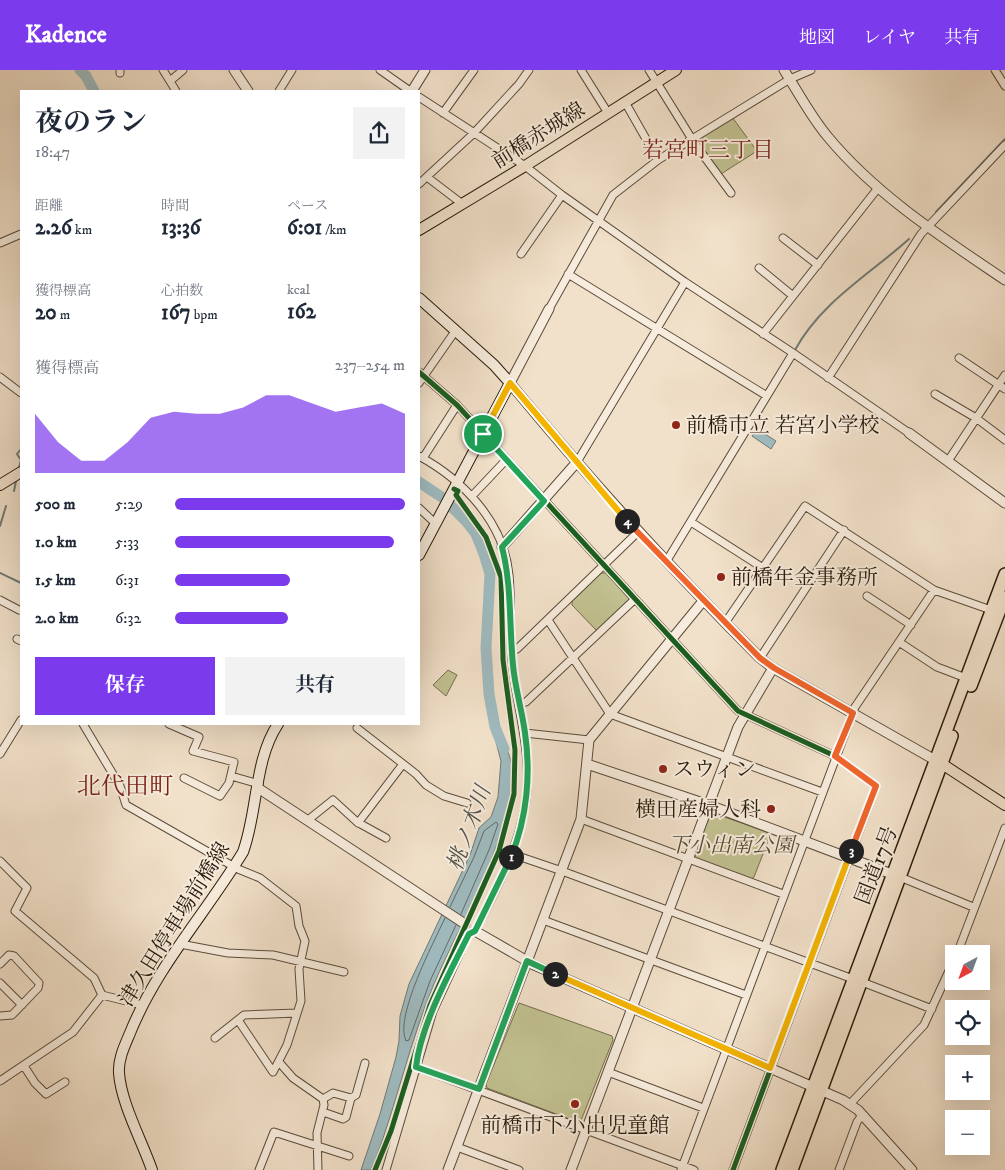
<!DOCTYPE html>
<html lang="ja">
<head>
<meta charset="utf-8">
<style>
	body { margin:0; font-family:"IM FELL DW Pica","Noto Serif JP",serif; background:#f2f2f3; color:#1f2937; height:100vh; display:flex; flex-direction:column; font-size:19px; white-space:nowrap }
	* { box-sizing:border-box; margin:0 }
	p { font-size:16px; color:#747a83 }
	.icon { flex:none; width:28px; height:28px; fill:none; stroke:currentColor; stroke-width:2; stroke-linecap:round; stroke-linejoin:round }
	.map { position:relative; flex:1; overflow:hidden }
	.details { position:absolute; left:20px; top:20px; width:400px; height:635px; display:flex; flex-direction:column; background:#fff; border-radius:0px; box-shadow:0 5px 20px #0002 }
	.details>* { flex:none }
	.needle { width:32px; rotate:221deg }
	.tools { position:absolute; left:945px; top:875px; display:grid; gap:10px }
	.tools a { display:grid; place-items:center; width:45px; height:45px; border-radius:0px; background:#fff; box-shadow:0 5px 20px #0002; font-size:25px }
	.pin { position:absolute; display:grid; place-items:center; width:42px; height:42px; color:#fff; margin:-21px; border:2px solid #fff; border-radius:50%; box-shadow:0 1px 5px #0007 }
	.km { position:absolute; width:25px; height:25px; margin:-12px; border-radius:50%; background:#222; color:#fff; font-size:14px; line-height:25px; text-align:center }
	.round { display:grid; place-items:center; flex:none; width:52px; height:52px; border-radius:0px; background:#f2f2f3 }
	.overview { display:flex; align-items:center; justify-content:space-between; height:85px; padding:0 15px }
	h1 { font-size:28px; font-weight:700; line-height:38px }
	.stats { display:grid; grid-template-columns:repeat(3,1fr); gap:8px; height:85px; padding:5px 15px }
	.stats div { display:grid; align-content:center }
	.stats b { font-size:21px; font-weight:700 }
	.stats small { font-size:14px; font-weight:400 }
	.stats p { font-size:14px }
	.chart { height:140px; padding:10px 15px }
	.chart p { display:flex; justify-content:space-between }
	.chart svg { width:100%; height:90px; margin-top:5px; fill:#7c3aed; opacity:.7 }
	.button { display:flex; gap:10px; margin-top:auto; padding:10px 15px }
	.button a { flex:1; height:58px; border-radius:0px; background:#7c3aed; color:#fff; font-size:20px; font-weight:700; line-height:58px; text-align:center }
	.button a+a { background:#f2f2f3; color:#1f2937 }
	ul { padding:0 15px; list-style:none; font-size:16px }
	li { display:grid; grid-template-columns:80px 60px 1fr; align-items:center; height:38px }
	li i { height:12px; border-radius:6px; background:#7c3aed }
	header { display:flex; align-items:center; gap:30px; box-sizing:border-box; height:70px; padding:0 25px; background:#7c3aed; color:#fff }
	header strong { font-size:24px }
	nav { display:flex; gap:28px; margin-inline-start:auto; font-size:18px }
	.map>svg:first-child { display:block }
</style>
</head>
<body>
<header>
<strong>Kadence</strong>
<nav><a>地図</a><a>レイヤ</a><a>共有</a></nav>
</header>
<div class="map">
<svg width="1005" height="1100" viewBox="0 0 1005 1100">
	<rect width="100%" height="100%" fill="#f2e1ca"/>
	<filter id="stains"><feTurbulence type="fractalNoise" baseFrequency=".004" numOctaves="4"/><feColorMatrix values="0 0 0 0 .2 0 0 0 0 .09 0 0 0 0 .02 0 0 0 .5 -.17"/></filter>
	<radialGradient id="worn" r=".72"><stop offset=".6" stop-color="#630" stop-opacity="0"/><stop offset="1" stop-color="#630" stop-opacity=".3"/></radialGradient>
	<path fill="#c2c191" stroke="#756e4e" d="M 732,47 L 757,81 L 721,104 L 696,68 Z
		M 601,503 L 606,503 L 629,529 L 629,533 L 600,560 L 596,560 L 572,535 L 572,531 Z
		M 448,600 L 457,605 L 446,626 L 433,615 Z
		M 713,743 L 768,762 L 770,766 L 754,807 L 751,809 L 696,788 L 694,785 L 710,745 Z
		M 519,933 L 612,966 L 613,970 L 580,1053 L 487,1018 L 486,1014 Z"/>
	<path fill="#9fbbc0" stroke="#6f7b77" d="M 757,359 L 776,371 L 771,379 L 752,366 Z
		M 492,657 C 509,679 515,691 511,719 C 501,788 461,851 434,914 C 410,971 397,1032 375,1091 L 371,1100 L 361,1100 L 380,1044 L 396,987 L 399,971 L 400,946 L 409,914 L 470,785 L 479,758 L 491,747 L 498,727 L 501,691 Z"/>
	<g fill="none" stroke-linecap="round" stroke-linejoin="round">
		<path stroke="#646a65" stroke-width="1" d="M 450,837 L 474,787 L 484,761 L 496,752 L 498,754 L 489,780 L 461,844
			M 445,848 C 434,872 394,947 406,971 L 409,970 L 430,911 L 456,855"/>
		<path stroke="#6f7b77" stroke-width="2" d="M 936,142 L 1005,69
			M 795,280 C 821,232 869,205 909,169
			M 19,398 L 21,390 L 17,384 L 21,379
			M 14,421 L 16,411
			M 0,456 L 6,436
			M 0,503 L 21,513"/>
		<path stroke="#9fbbc0" stroke-width="11" d="M 80,0 L 86,6 L 94,21
			M 419,412 L 443,428 L 466,451 L 476,464 L 484,484 L 490,504 L 486,578 L 489,624 L 495,657 L 504,679"/>
		<defs>
			<path id="minor" d="M 163,0 L 176,21
				M 380,0 L 410,21
				M 581,0 L 608,43
				M 649,0 L 695,74 L 731,123
				M 995,0 L 1005,16
				M 120,3 L 120,0
				M 170,11 L 183,0
				M 279,21 L 292,0
				M 419,27 L 525,96 L 562,125 L 685,212 L 793,283 L 909,363
				M 625,32 L 658,90
				M 443,43 L 474,0
				M 427,107 L 461,133
				M 419,114 L 473,64 L 519,14 L 529,0
				M 783,168 L 818,195
				M 0,173 L 21,164
				M 521,184 L 562,125
				M 759,198 L 793,226
				M 568,204 L 767,326
				M 549,239 L 613,125 L 658,90 L 790,9 L 811,0
				M 763,264 L 878,118
				M 959,288 L 1005,319
				M 419,302 L 457,335 L 738,641 L 835,686 L 876,716 L 733,1100
				M 0,307 L 21,323
				M 828,308 L 921,164 L 1005,75
				M 419,313 L 456,260
				M 935,324 L 976,348 L 1005,370
				M 423,388 L 457,335
				M 948,391 L 1005,305
				M 577,392 L 685,212
				M 472,426 L 506,390
				M 419,438 L 436,454
				M 691,452 L 763,498
				M 666,492 L 793,283
				M 867,526 L 911,555
				M 0,530 L 19,540
				M 548,550 L 610,644 L 822,722
				M 725,553 L 805,436 L 934,520 L 991,540
				M 17,569 L 21,571
				M 899,572 L 937,597 L 966,608
				M 511,580 L 517,579 L 638,462
				M 760,588 L 844,460
				M 519,634 L 526,632 L 634,530
				M 83,654 L 120,716 L 126,735 L 238,799 L 260,808 L 296,836 L 299,856 L 305,871 L 299,899 L 301,931 L 287,975 L 273,1002 L 238,950
				M 169,654 L 199,667 L 193,681 L 234,692 L 229,713 L 220,726 L 184,708
				M 357,658 L 416,704 L 426,715 L 444,726 L 467,733
				M 525,663 L 589,670
				M 0,684 L 21,650
				M 231,706 L 259,714
				M 581,749 L 783,824
				M 308,750 L 333,730 L 357,752 L 386,768
				M 358,753 L 403,694
				M 512,784 L 562,801 L 853,909
				M 0,791 L 27,818 L 15,841 L 94,908 L 102,925
				M 900,807 L 973,837
				M 543,850 L 746,925
				M 180,874 L 228,883 L 273,885 L 344,902
				M 957,884 L 1005,758
				M 0,894 L 9,885 L 14,886 L 39,913 L 38,918 L 12,945 L 0,946
				M 862,912 L 932,939
				M 0,913 L 22,935
				M 102,925 L 142,935
				M 215,968 L 244,945 L 297,943
				M 279,992 L 293,1008 L 323,1029 L 324,1035 L 317,1063 L 318,1100
				M 24,996 L 35,1013 L 46,1024 L 65,1012
				M 416,997 L 694,1100
				M 608,1002 L 703,1038
				M 0,1011 L 73,962 L 102,925
				M 323,1029 L 333,1023 L 351,1028
				M 850,1034 L 924,955 L 954,890
				M 323,1042 L 343,1049 L 346,1047 L 351,1028 L 356,1025 L 365,993
				M 457,1077 L 519,1100
				M 259,1100 L 274,1062 L 349,1086
				M 386,1100 L 433,941 L 469,863 L 475,861 C 495,822 515,785 524,742 C 534,695 520,649 513,603 C 509,571 512,537 509,505 C 504,452 463,410 419,386
				M 681,1100 L 855,637 L 934,520
				M 839,1100 L 857,1052 L 862,1045"/>
			<path id="tertiary" d="M 234,0 L 248,21
				M 784,0 C 798,22 811,47 828,67 C 876,125 943,168 1005,210
				M 412,21 L 425,0
				M 549,239 L 510,313 C 589,409 672,500 760,588 L 773,598 L 935,690
				M 909,363 L 1005,433
				M 502,477 L 577,392
				M 587,694 L 709,735 L 897,806
				M 258,718 L 465,854
				M 475,861 L 534,895 L 843,1030 L 858,1040 L 912,1100
				M 448,1100 L 581,749 L 589,670 L 703,531
				M 571,1100 L 738,657 L 773,598"/>
			<path id="secondary" d="M 419,228 L 494,295 L 510,313 L 419,485
				M 152,1100 C 142,1071 121,1033 119,1003 C 118,989 125,975 130,963 C 157,896 206,843 243,782 C 258,741 254,690 278,654"/>
			<path id="primary" d="M 419,160 L 525,96 L 676,0
				M 0,415 L 21,402
				M 936,690 L 1005,735"/>
			<path id="trunk" d="M 971,616 L 1005,527
				M 782,1100 L 1005,504
				M 792,1100 L 952,666"/>
		</defs>
		<use href="#minor" stroke="#5a4c3a" stroke-width="9"/>
		<use href="#tertiary" stroke="#5a4c3a" stroke-width="11"/>
		<use href="#secondary" stroke="#281a0a" stroke-width="12"/>
		<use href="#primary" stroke="#281a0a" stroke-width="12"/>
		<use href="#trunk" stroke="#281a0a" stroke-width="14"/>
		<use href="#minor" stroke="#f7ecdd" stroke-width="7"/>
		<use href="#tertiary" stroke="#f7ecdd" stroke-width="9"/>
		<use href="#secondary" stroke="#f7ecdd" stroke-width="10"/>
		<use href="#primary" stroke="#f2e1ca" stroke-width="10"/>
		<use href="#trunk" stroke="#f2e1ca" stroke-width="11"/>
		<defs>
			<path id="cycleway" d="M 419,302 L 457,335 L 738,641 L 835,686 L 876,716 L 733,1100
				M 375,1100 L 391,1061 L 430,935 L 499,781 L 514,724 L 515,680 L 503,590 L 501,507 L 486,467 L 456,425 L 458,421 L 454,419"/>
		</defs>
		<use href="#cycleway" stroke="#f7ecdd" stroke-width="8"/>
		<use href="#cycleway" stroke="#1b5e20" stroke-width="5"/>
	</g>
	<g fill="none" stroke-linecap="round" stroke-linejoin="round">
		<defs>
			<path id="split-1" d="M 483,364 L 544,431 L 502,477 C 512,516 509,555 513,595 C 515,618 522,640 525,663 C 531,704 527,748 511,787"/>
			<path id="split-2" d="M 511,787 L 475,861 L 469,864 C 450,902 421,954 416,997 L 479,1019 L 527,891 L 555,904"/>
			<path id="split-3" d="M 555,904 L 770,998 L 851,781"/>
			<path id="split-4" d="M 627,451 L 760,588 L 774,598 L 853,643 L 835,686 L 876,716 L 851,781"/>
			<path id="split-5" d="M 483,364 L 510,313 L 627,451"/>
		</defs>
		<use href="#split-1" stroke="#fff" stroke-width="10"/>
		<use href="#split-2" stroke="#fff" stroke-width="10"/>
		<use href="#split-3" stroke="#fff" stroke-width="10"/>
		<use href="#split-4" stroke="#fff" stroke-width="10"/>
		<use href="#split-5" stroke="#fff" stroke-width="10"/>
		<use href="#split-1" stroke="#22a559" stroke-width="6"/>
		<use href="#split-2" stroke="#22a559" stroke-width="6"/>
		<use href="#split-3" stroke="#f5b400" stroke-width="6"/>
		<use href="#split-4" stroke="#f0652b" stroke-width="6"/>
		<use href="#split-5" stroke="#f5b400" stroke-width="6"/>
	</g>
	<g fill="#8f2418" stroke="#f7ecdd" stroke-width="2">
		<circle cx="676" cy="355" r="5"/>
		<circle cx="721" cy="507" r="5"/>
		<circle cx="663" cy="699" r="5"/>
		<circle cx="771" cy="739" r="5"/>
		<circle cx="575" cy="1034" r="5"/>
	</g>
	<g text-anchor="middle" stroke-width="4" stroke-linejoin="round" paint-order="stroke">
		<g font-size="21" fill="#281a0a" stroke="#f7ecdd">
			<text transform="translate(538 65) rotate(-32)" y="7">前橋赤城線</text>
			<text transform="translate(876 795) rotate(-69)" y="7">国道17号</text>
			<text transform="translate(174 854) rotate(-58)" y="7">津久田停車場前橋線</text>
		</g>
		<g font-size="21" fill="#281a0a" stroke="#f7ecdd" text-anchor="start">
			<text x="686" y="362">前橋市立 若宮小学校</text>
			<text x="731" y="514">前橋年金事務所</text>
			<text x="673" y="706">スウィン</text>
			<text x="761" y="746" text-anchor="end">横田産婦人科</text>
			<text x="575" y="1062" text-anchor="middle">前橋市下小出児童館</text>
		</g>
		<g font-size="21" font-style="italic" fill="#564c32" stroke="#f7ecdd">
			<text x="731" y="782">下小出南公園</text>
		</g>
		<g font-size="22" fill="#7a1f14" stroke="#f7ecdd">
			<text x="708" y="87">若宮町三丁目</text>
		</g>
		<g font-size="22" font-style="italic" fill="#52524a" stroke="#f7ecdd">
			<text transform="translate(468 758) rotate(-70)" y="8">桃ノ木川</text>
		</g>
		<g font-size="24" fill="#7a1f14" stroke="#f7ecdd">
			<text x="125" y="724">北代田町</text>
		</g>
	</g>
	<rect width="100%" height="100%" filter="url(#stains)"/>
	<rect width="100%" height="100%" fill="url(#worn)"/>
</svg>
<div class="tools">
<a><svg class="needle" viewBox="-14 -14 28 28"><path d="M0-13l5 13h-10z" fill="#e53935"/><path d="M0 13l5-13h-10z" fill="#747a83"/></svg></a>
<a><svg class="icon" aria-label="locate" viewBox="0 0 24 24"><circle cx="12" cy="12" r="6"/><path d="M12 2v4M12 18v4M2 12h4M18 12h4"/></svg></a>
<a>+</a>
<a>−</a>
</div>
<div class="pin" style="left:483px;top:364px;background:#1e9e55"><svg class="icon" aria-label="arrive" viewBox="0 0 24 24"><path d="M6 21V4h12l-3 4 3 4H6"/></svg></div>
<b class="km" style="left:511px;top:787px">1</b>
<b class="km" style="left:555px;top:904px">2</b>
<b class="km" style="left:851px;top:781px">3</b>
<b class="km" style="left:627px;top:451px">4</b>
<section class="details">
<div class="overview"><div><h1>夜のラン</h1><p>18:47</p></div><a class="round"><svg class="icon" aria-label="share" viewBox="0 0 24 24"><path d="M12 15V3M7 8l5-5 5 5M5 13v7h14v-7"/></svg></a></div>
<div class="stats">
<div><p>距離</p><b>2.26<small> km</small></b></div>
<div><p>時間</p><b>13:36</b></div>
<div><p>ペース</p><b>6:01<small> /km</small></b></div>
</div>
<div class="stats">
<div><p>獲得標高</p><b>20<small> m</small></b></div>
<div><p>心拍数</p><b>167<small> bpm</small></b></div>
<div><p>kcal</p><b>162</b></div>
</div>
<div class="chart"><p><span>獲得標高</span>237–254 m</p>
<svg viewBox="0 0 160 44" preserveAspectRatio="none"><path d="M0 44V15L10 29L20 38L30 38L40 29L50 17L60 14L70 15L80 15L90 12L100 6L110 6L120 10L130 14L140 12L150 10L160 15V44z"/></svg>
</div>
<ul>
<li><b>500 m</b>5:29<i style="width:100%"></i></li>
<li><b>1.0 km</b>5:33<i style="width:95%"></i></li>
<li><b>1.5 km</b>6:31<i style="width:50%"></i></li>
<li><b>2.0 km</b>6:32<i style="width:49%"></i></li>
</ul>
<div class="button"><a>保存</a><a>共有</a></div>
</section>
</div>
</body>
</html>
